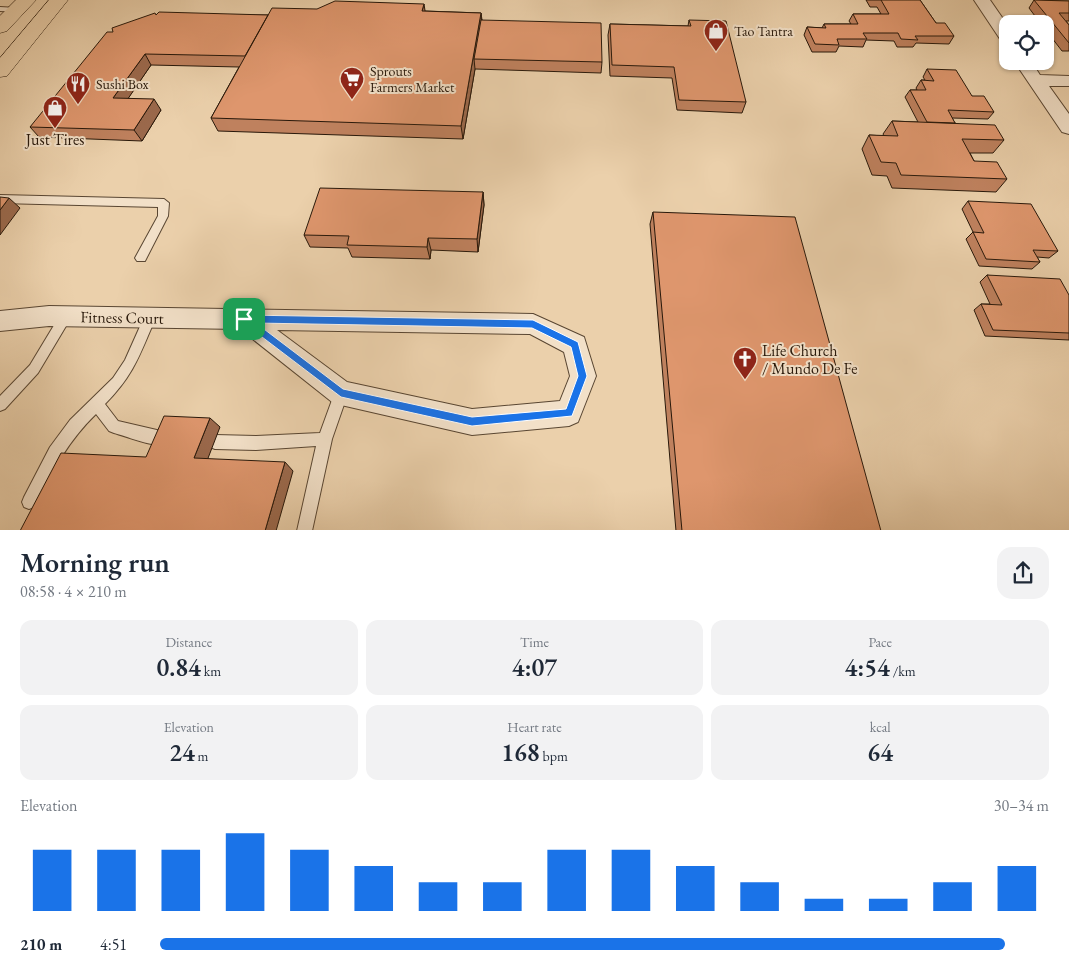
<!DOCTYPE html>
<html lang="en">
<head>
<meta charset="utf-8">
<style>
	body { margin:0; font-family:"EB Garamond",serif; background:#f2f2f3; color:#1f2937; height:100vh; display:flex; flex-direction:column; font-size:19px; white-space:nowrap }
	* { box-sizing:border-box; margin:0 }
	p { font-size:16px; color:#747a83 }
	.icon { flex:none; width:28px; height:28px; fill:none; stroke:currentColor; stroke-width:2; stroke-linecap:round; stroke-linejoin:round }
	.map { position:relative; height:530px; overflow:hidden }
	.side { display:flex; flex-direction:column; background:#fff; flex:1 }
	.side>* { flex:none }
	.buttons { position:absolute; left:999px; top:15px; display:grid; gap:10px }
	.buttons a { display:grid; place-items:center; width:55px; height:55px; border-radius:10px; background:#fff; box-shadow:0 1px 4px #0004; font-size:25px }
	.pin { position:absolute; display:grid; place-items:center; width:42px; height:42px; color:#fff; margin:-21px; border-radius:10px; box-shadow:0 2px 8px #0006 }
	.round { display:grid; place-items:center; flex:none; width:52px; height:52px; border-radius:15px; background:#f2f2f3 }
	.headline { display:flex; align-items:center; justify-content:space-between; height:85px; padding:0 20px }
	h1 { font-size:28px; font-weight:600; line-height:38px }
	.metrics { display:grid; grid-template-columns:repeat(3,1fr); gap:8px; height:85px; padding:5px 20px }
	.metrics div { display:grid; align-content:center; border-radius:12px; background:#f2f2f3; text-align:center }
	.metrics b { font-size:25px; font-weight:600 }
	.metrics small { font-size:14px; font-weight:400 }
	.metrics p { font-size:14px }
	.chart { height:140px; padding:10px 20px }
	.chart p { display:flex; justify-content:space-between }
	.chart svg { width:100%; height:90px; margin-top:5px; stroke:#1a73e8; stroke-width:6 }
	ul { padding:0 20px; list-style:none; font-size:16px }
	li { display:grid; grid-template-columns:80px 60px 1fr; align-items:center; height:38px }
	li i { height:12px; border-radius:6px; background:#1a73e8 }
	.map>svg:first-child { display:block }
</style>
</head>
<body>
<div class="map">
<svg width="1069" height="531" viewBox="0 0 1069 531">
	<rect width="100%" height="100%" fill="#ebd0ab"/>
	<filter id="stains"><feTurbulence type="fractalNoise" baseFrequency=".004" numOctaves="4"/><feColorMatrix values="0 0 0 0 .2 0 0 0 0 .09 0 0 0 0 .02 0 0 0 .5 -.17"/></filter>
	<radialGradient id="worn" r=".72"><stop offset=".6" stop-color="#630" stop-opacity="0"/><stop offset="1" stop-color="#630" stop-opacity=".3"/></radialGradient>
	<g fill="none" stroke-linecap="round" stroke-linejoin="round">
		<defs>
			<path id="service" d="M 0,7 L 17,8 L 21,10 L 17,12 L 0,11 Z
				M 0,195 L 164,199 L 169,203 L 168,216 L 145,261 L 137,261 L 135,258 L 158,216 L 158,207 L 0,203 Z
				M 66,311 L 70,312 L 72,316 L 38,373 L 5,409 L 0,411 L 0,396 L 30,365 L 62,312 Z
				M 150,312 L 154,313 L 156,317 C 140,354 134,375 105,404 L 118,421 L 174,434 L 176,439 L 174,444 C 159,450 129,437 114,433 L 109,431 L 96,414 C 67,442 52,472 34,507 L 29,509 L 24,507 L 22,502 L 24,497 L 50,447 L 70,420 L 113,378 L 125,360 L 146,313 Z
				M 341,387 L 346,389 L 348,393 L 332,439 L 312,531 L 297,531 L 316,446 L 256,450 L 215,449 L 210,447 L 208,442 L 210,437 L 215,435 L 256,436 L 320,433 L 336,389 Z"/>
			<path id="minor" d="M 974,0 L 990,0 L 1008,26 L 1008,44 L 1002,42 Z
				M 1014,61 L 1031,61 L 1040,75 L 1069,76 L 1069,86 L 1049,86 L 1069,114 L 1069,134 L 1062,132 Z
				M 49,306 L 533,314 L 584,337 L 596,376 L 578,422 L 569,426 L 472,435 L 341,405 L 332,402 L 240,329 L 49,326 L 0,331 L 0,311 ZM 277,330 L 530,334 L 564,352 L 570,376 L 560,401 L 472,409 L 347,382 Z"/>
			<path id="primary" d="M 16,0 L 36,0 L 7,31 L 0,33 L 0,16 Z
				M 49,0 L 68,0 L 7,76 L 0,77 L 0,58 Z"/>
		</defs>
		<use href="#service" stroke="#594632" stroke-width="2"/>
		<use href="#minor" stroke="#594632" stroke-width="2"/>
		<use href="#primary" stroke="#28180a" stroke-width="1"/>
		<use href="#service" fill="#f2e0c8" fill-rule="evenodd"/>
		<use href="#minor" fill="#f2e0c8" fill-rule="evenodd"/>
		<use href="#primary" fill="#ebd0ab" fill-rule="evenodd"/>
	</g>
	<path fill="#bf815e" stroke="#28180a" d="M 866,0 L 920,0 L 936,23 L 954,36 L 949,44 L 916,43 L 913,47 L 897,47 L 894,41 L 866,40 L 863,47 L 839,46 L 836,52 L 812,52 L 804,35 L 807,27 L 822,28 L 824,24 L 851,24 L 849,21 L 853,14 L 881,14 L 877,7 L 870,7 Z
		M 1034,0 L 1069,1 L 1069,21 L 1066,21 L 1069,25 L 1069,51 L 1062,51 L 1045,29 L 1045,24 L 1041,24 L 1029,8 Z
		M 425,11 L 481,13 L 482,20 L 602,62 L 601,73 L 475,69 L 463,139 L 218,131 L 211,118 L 239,67 L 151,65 L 128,98 L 161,110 L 142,141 L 39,137 L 30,127 L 156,15 L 268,15 Z
		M 689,20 L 746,102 L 742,113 L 677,110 L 672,78 L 610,76 L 608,35 L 610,24 L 688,26 Z
		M 927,69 L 972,96 L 994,112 L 988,119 L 952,118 L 955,123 L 1004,140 L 993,153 L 970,153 L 974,161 L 1007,179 L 996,192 L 892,188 L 887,176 L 872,175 L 862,149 L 869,135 L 884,136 L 883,134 L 892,121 L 918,122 L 905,97 L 910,90 L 917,90 L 916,88 L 921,80 L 925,80 L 923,77 Z
		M 483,192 L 484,205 L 478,252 L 431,250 L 430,259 L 352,257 L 348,248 L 310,247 L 304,235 Z
		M 968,201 L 1058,251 L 1049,258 L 1037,257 L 1040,262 L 1032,269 L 979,266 L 966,239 L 973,232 L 962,209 Z
		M 653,212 L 881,531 L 676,531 L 650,224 Z
		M 987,275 L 1069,295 L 1069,340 L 985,336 L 974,310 L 981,304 L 990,304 L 980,282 Z"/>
	<path fill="#9b694c" stroke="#28180a" d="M 424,4 L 426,17 L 422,11 Z
		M 481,13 L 482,26 L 474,59 L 475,69 L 463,139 L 461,126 Z
		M 145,54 L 151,65 L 121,109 L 113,98 Z
		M 154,99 L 161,110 L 142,141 L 134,130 Z
		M 483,192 L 484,205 L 478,252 L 477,239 Z
		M 9,198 L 20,208 L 0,235 L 0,210 Z
		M 428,238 L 431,250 L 430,259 L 427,247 Z
		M 210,418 L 220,427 L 205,466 L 194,458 Z
		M 285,462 L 293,471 L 276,531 L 265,531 Z"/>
	<path fill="#de966d" stroke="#28180a" d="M 881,0 L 920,0 L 936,23 L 945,23 L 954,36 L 915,36 L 918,40 L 901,39 L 898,33 L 863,33 L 867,39 L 837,39 L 839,45 L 815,44 L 807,27 L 826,28 L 824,24 L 858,24 L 853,14 L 889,14 Z
		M 1034,0 L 1069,1 L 1069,13 L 1059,13 L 1069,25 L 1069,43 Z
		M 335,1 L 424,4 L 422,11 L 481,13 L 461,126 L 211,118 L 272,8 L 317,9 Z
		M 159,12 L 268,15 L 245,56 L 145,54 L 113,98 L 154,99 L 134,130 L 30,127 L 107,32 L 113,32 L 112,28 L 155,13 L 156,15 Z
		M 481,20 L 601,23 L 602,62 L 474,59 Z
		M 689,20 L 726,21 L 746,102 L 679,100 L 674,67 L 612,65 L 610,24 L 691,26 Z
		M 927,69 L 956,70 L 972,96 L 984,96 L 994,112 L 948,110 L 955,123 L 927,122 L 910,90 L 926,90 L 921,80 L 934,81 Z
		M 892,121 L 995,125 L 1004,140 L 962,139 L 974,161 L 997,162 L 1007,179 L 901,175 L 896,163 L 881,162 L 869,135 L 898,136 Z
		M 320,188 L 483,192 L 477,239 L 428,238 L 427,247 L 347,245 L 349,236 L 304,235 Z
		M 0,197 L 9,198 L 0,210 Z
		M 968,201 L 1031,204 L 1058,251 L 1033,250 L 1040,262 L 986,259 L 973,232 L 984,233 Z
		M 653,212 L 795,217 L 881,531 L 682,531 Z
		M 987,275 L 1060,279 L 1069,295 L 1069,333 L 993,330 L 981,304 L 1002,305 Z
		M 164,416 L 210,418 L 194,458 L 285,462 L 265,531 L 20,531 L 61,453 L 146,457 Z"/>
	<path fill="#1a73e8" stroke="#fff" fill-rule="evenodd" d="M 244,315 L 533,320 L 578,342 L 587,376 L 572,416 L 472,426 L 341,397 L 241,321 L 240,319 ZM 256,323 L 532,328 L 571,347 L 578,376 L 566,409 L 472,417 L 343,389 Z"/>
	<defs>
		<symbol id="shop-pin" viewBox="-11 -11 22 30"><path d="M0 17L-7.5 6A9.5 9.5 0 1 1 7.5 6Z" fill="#8f2418" stroke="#f2e0c8"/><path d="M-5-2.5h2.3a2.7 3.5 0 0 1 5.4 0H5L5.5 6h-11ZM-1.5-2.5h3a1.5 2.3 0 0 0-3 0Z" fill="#fff"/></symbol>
		<symbol id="supermarket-pin" viewBox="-11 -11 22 30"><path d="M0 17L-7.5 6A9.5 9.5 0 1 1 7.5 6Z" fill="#8f2418" stroke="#f2e0c8"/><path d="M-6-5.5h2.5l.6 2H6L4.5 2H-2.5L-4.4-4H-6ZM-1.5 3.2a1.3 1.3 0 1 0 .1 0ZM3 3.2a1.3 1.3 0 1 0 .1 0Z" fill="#fff"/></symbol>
		<symbol id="restaurant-pin" viewBox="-11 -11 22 30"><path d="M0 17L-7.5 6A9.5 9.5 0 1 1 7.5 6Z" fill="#8f2418" stroke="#f2e0c8"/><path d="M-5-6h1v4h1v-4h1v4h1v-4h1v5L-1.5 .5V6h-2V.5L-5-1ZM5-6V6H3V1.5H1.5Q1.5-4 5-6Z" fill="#fff"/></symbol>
		<symbol id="church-pin" viewBox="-11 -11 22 30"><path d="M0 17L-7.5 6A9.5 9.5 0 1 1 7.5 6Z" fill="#8f2418" stroke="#f2e0c8"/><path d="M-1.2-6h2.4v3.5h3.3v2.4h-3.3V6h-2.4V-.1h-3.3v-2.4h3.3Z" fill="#fff"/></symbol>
	</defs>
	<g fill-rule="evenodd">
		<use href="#shop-pin" x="702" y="17" width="28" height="38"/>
		<use href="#supermarket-pin" x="338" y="65" width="28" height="38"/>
		<use href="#restaurant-pin" x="64" y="70" width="28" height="38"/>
		<use href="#shop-pin" x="41" y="94" width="28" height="38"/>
		<use href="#church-pin" x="731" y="345" width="28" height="38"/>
	</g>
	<g text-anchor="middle" stroke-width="4" stroke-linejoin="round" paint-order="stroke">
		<g font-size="14" fill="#28180a" stroke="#f2e0c8" text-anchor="start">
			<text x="734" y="36">Tao Tantra</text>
			<text x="370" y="76">Sprouts<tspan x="370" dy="16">Farmers Market</tspan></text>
			<text x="96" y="89">Sushi Box</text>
		</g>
		<g font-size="16" fill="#28180a" stroke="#f2e0c8">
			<text x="55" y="145">Just Tires</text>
			<text x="762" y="356" text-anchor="start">Life Church<tspan x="762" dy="18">/ Mundo De Fe</tspan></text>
		</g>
		<g font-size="16" fill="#28180a" stroke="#f2e0c8">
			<text transform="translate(122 317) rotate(1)" y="6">Fitness Court</text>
		</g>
	</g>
	<rect width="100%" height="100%" filter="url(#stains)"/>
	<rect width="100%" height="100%" fill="url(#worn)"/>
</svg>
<div class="buttons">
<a><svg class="icon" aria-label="locate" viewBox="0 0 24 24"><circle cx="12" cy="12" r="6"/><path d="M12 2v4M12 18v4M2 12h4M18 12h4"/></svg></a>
</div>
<div class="pin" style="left:244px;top:319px;background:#1e9e55"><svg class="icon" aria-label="arrive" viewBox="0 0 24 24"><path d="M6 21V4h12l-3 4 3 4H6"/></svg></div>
</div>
<section class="side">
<div class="headline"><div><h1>Morning run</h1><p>08:58 · 4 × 210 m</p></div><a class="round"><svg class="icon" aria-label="share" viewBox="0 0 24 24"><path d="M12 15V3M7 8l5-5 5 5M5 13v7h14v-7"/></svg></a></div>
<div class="metrics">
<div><p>Distance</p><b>0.84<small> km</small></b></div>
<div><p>Time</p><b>4:07</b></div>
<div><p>Pace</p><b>4:54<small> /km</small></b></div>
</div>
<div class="metrics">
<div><p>Elevation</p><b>24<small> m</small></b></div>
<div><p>Heart rate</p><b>168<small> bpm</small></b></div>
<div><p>kcal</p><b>64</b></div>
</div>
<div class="chart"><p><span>Elevation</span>30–34 m</p>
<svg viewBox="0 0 160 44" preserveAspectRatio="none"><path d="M5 44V14M15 44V14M25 44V14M35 44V6M45 44V14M55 44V22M65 44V30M75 44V30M85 44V14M95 44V14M105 44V22M115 44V30M125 44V38M135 44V38M145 44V30M155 44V22"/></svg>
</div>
<ul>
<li><b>210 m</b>4:51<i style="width:95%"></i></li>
</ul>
</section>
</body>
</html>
